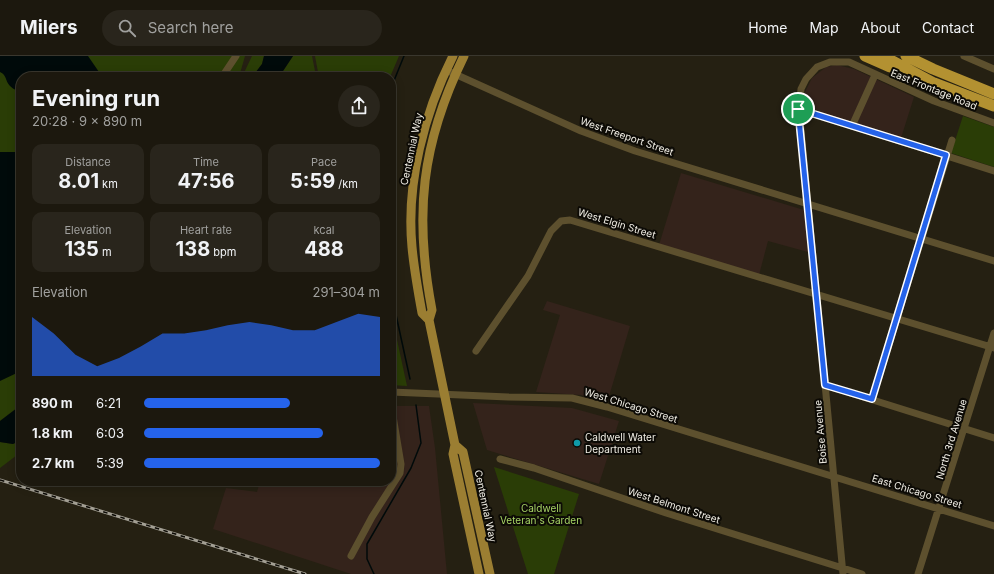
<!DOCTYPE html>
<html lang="en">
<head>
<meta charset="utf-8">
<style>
	body { margin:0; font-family:Inter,sans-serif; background:#29251c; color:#f1f3f6; height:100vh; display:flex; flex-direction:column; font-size:15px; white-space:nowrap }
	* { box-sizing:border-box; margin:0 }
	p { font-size:13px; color:#a0a09e }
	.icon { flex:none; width:22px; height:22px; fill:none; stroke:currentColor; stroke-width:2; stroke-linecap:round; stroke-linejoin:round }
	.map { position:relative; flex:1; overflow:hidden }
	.side { position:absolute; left:16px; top:16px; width:380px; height:414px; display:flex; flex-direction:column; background:#1c180e; border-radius:16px; box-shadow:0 2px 10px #0003,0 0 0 1px #3a372e }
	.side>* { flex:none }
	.pin { position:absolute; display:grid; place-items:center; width:34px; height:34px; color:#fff; margin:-17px; border:2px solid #fff; border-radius:50%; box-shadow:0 1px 4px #0007 }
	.round { display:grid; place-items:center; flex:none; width:42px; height:42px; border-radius:21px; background:#29251c }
	.headline { display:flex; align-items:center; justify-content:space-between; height:68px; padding:0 16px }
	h1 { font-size:22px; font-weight:700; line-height:30px }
	.metrics { display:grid; grid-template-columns:repeat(3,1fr); gap:6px; height:68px; padding:4px 16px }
	.metrics div { display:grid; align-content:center; border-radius:10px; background:#29251c; text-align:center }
	.metrics b { font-size:20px; font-weight:700 }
	.metrics small { font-size:11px; font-weight:400 }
	.metrics p { font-size:11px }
	.chart { height:112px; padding:8px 16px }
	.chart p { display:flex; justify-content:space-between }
	.chart svg { width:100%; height:72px; margin-top:4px; fill:#2563eb; opacity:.7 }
	ul { padding:0 16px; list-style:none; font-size:13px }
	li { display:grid; grid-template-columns:64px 48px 1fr; align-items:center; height:30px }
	li i { height:10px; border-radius:5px; background:#2563eb }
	header { display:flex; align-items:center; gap:24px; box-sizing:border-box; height:56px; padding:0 20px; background:#1c180e; border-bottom:1px solid #3a372e }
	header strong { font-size:19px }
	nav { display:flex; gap:22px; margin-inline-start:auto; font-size:14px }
	.search { width:280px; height:36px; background:#29251c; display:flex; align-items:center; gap:10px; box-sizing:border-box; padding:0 14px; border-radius:22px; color:#a0a09e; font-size:15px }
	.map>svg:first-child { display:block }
</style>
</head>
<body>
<header>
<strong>Milers</strong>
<div class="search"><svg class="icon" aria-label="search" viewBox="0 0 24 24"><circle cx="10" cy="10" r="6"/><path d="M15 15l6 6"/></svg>Search here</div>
<nav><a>Home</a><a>Map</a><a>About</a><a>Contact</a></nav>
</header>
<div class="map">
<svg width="994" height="518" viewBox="0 0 994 518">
	<rect width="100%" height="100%" fill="#252012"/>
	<path fill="#34231b" d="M 837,9 L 854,13 L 914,41 L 901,82 L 806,52 L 804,38 L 812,22 L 826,11 Z
		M 681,117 L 804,154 L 808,196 L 768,185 L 759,219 L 659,189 Z
		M 547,245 L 630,270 L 607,347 L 581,339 L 536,336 L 560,259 L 543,254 Z
		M 473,347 L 572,352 L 619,365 L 599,428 L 487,394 Z
		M 391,350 L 429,350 L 435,392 L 447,518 L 351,518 L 213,473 L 226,432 L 257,436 L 260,425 L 391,425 Z"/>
	<path fill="#2a3d06" d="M 0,0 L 245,0 L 239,21 L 21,21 L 21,349 L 0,365 Z
		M 252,0 L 264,0 L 262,8 L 252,21 L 242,21 Z
		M 293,0 L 312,0 L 315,15 L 314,21 L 279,21 Z
		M 315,0 L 399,0 L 390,21 L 316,21 L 318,16 Z
		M 963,60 L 994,71 L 994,111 L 951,97 Z
		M 391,256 L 407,330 L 391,329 Z
		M 21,384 L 21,396 L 0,412 L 0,386 L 13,388 Z
		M 494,411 L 579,438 L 554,518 L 528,518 Z"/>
	<path fill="#000a0a" d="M 0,0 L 88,0 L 99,16 L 106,21 L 21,21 L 21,39 C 18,34 14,34 10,30 C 5,25 7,19 0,16 Z
		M 264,0 L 293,0 L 279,21 L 252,21 L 262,8 Z
		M 0,96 L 21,96 L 21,315 L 0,325 Z
		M 21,349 L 21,384 L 13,388 L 0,386 L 0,365 Z"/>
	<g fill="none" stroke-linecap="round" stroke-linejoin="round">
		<path stroke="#000a0a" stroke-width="1.5" d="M 391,32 L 404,0
			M 391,236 L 410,323
			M 374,518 L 367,503 L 367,488 L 411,412 L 421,387 L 416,349"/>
		<path stroke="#5d502e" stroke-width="7" d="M 964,0 L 994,13
			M 446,14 L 581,75 L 635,95 L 994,205
			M 222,21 L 236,0
			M 799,53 L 994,115
			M 852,70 L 875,19
			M 476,295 L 528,220 L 551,175 L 561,165 L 570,164 L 994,292
			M 825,329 L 994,382
			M 391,336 L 508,341 L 572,342 L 607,351 L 994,470
			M 872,343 L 952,84
			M 500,403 L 534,412 L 666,457 L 862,518
			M 351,500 L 372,461 L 400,417 L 401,408 L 392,354 L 391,336
			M 843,518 L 799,53 L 801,33 L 806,23 L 817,11 L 830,6 L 849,6 L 934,45 L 994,67
			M 918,518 L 994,277"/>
		<path stroke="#9b7e32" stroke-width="9" d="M 453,0 C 424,57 406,127 412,191 C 414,213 418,235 422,257 L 429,264 L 455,389 L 453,398 L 479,518
			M 429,264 L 432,254 C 414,159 421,88 464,0
			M 455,389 L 463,396 L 490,518"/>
		<path stroke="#b39131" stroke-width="11" d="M 865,0 L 890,11
			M 883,0 L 934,27 L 994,50
			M 906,0 L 933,13 L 994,38"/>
		<defs>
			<path id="rail" d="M 0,424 L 305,518"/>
		</defs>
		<use href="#rail" stroke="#a39f94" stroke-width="3"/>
		<use href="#rail" stroke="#0c0a05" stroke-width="1.5" stroke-dasharray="4.5" stroke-linecap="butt"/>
	</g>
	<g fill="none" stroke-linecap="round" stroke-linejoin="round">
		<defs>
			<path id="route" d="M 798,53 L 946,99 L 872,343 L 825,329 Z"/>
		</defs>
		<use href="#route" stroke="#fff" stroke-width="8"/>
		<use href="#route" stroke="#2563eb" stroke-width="5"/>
	</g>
	<circle fill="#0f9aa8" stroke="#0c0a05" stroke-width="1.5" cx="577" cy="387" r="4"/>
	<g text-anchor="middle" stroke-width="4" stroke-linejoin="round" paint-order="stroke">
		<g font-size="10" fill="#f1eee5" stroke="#0c0a05">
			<text transform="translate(934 33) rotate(22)" y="4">East Frontage Road</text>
			<text transform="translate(627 80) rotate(19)" y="4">West Freeport Street</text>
			<text transform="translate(411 93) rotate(-78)" y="4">Centennial Way</text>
			<text transform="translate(617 167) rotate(17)" y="4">West Elgin Street</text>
			<text transform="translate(631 349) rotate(17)" y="4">West Chicago Street</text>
			<text transform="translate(820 376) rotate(-95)" y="4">Boise Avenue</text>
			<text transform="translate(951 383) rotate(-73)" y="4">North 3rd Avenue</text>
			<text transform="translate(917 435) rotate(17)" y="4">East Chicago Street</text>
			<text transform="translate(674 449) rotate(18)" y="4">West Belmont Street</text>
			<text transform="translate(486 450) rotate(78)" y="4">Centennial Way</text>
		</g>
		<g font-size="10" fill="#f1eee5" stroke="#0c0a05" text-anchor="start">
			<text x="585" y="385">Caldwell Water<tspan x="585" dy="12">Department</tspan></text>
		</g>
		<g font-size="10" fill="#a7d465" stroke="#0c0a05">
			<text x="541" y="456">Caldwell<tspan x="541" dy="12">Veteran's Garden</tspan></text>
		</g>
	</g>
</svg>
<div class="pin" style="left:798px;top:53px;background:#1e9e55"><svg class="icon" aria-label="arrive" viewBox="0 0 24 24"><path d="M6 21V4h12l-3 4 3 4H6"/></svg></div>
<section class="side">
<div class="headline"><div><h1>Evening run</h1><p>20:28 · 9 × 890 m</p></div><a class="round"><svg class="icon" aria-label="share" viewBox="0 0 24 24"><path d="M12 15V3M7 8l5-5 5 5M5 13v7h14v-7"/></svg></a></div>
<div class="metrics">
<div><p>Distance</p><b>8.01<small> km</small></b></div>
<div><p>Time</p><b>47:56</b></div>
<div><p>Pace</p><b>5:59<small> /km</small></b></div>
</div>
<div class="metrics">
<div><p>Elevation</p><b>135<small> m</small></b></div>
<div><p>Heart rate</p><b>138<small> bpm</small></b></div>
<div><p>kcal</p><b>488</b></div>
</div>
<div class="chart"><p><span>Elevation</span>291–304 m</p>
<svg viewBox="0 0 160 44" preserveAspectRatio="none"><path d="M0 44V8L10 18L20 31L30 38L40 33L50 26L60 18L70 18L80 16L90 13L100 11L110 13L120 16L130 16L140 11L150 6L160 8V44z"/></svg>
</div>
<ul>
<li><b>890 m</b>6:21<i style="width:62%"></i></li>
<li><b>1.8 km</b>6:03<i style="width:76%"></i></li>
<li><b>2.7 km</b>5:39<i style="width:100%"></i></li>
</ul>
</section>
</div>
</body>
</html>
